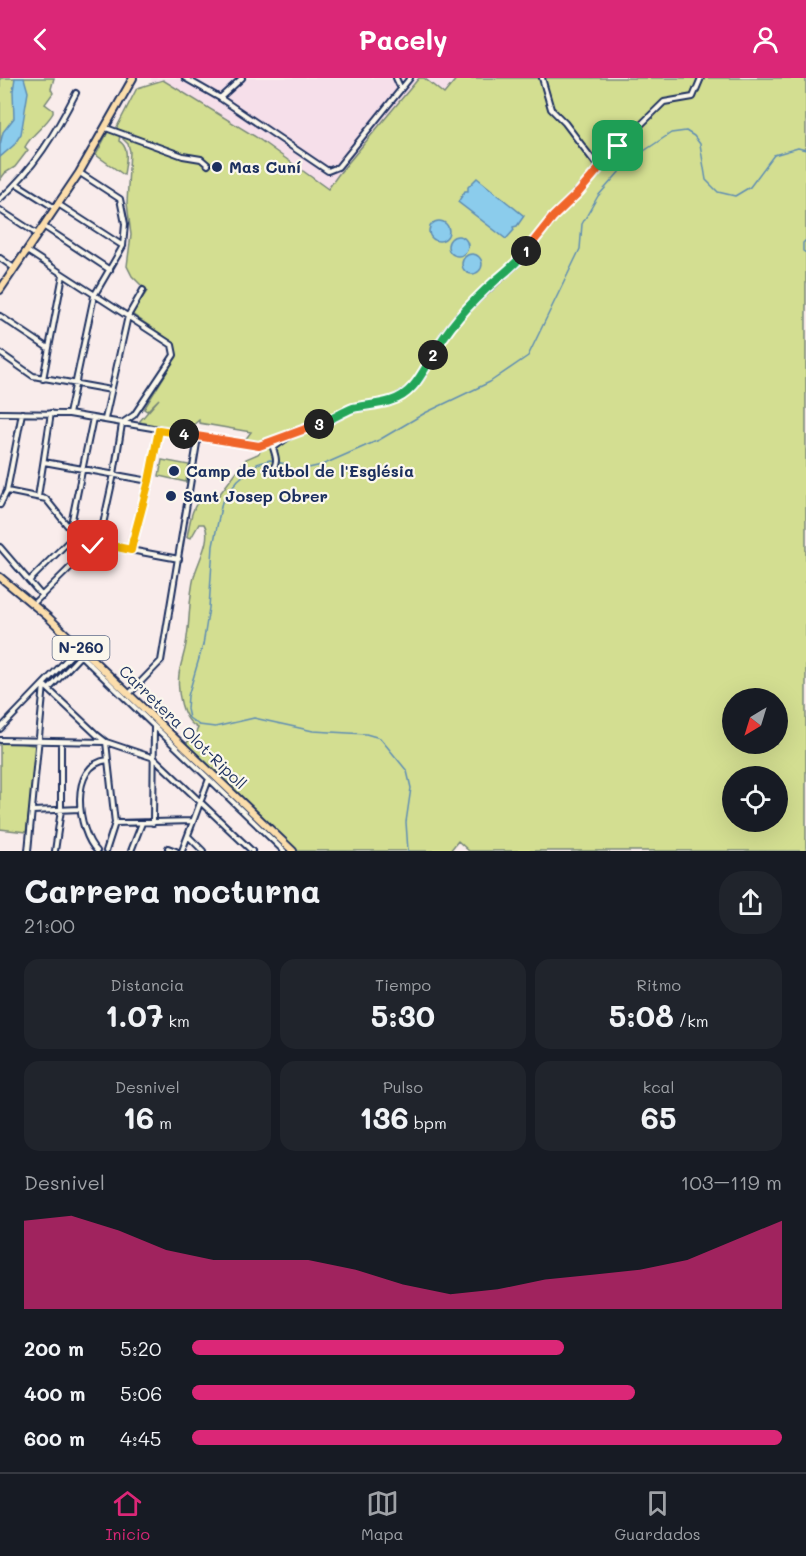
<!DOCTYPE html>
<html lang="es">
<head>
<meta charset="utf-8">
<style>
	body { margin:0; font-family:Mali,sans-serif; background:#20242c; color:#f1f3f6; height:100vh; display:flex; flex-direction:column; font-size:22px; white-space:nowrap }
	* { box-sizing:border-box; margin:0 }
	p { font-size:20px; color:#9ea1a6 }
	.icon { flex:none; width:33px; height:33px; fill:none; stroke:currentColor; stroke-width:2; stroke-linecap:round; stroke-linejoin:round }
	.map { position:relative; height:773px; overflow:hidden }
	.drawer { display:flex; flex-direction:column; background:#171b24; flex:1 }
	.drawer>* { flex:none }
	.needle { width:39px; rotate:218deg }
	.tools { position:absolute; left:722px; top:610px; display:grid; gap:12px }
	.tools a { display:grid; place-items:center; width:66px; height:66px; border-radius:50%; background:#171b24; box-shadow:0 6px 24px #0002; font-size:30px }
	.pin { position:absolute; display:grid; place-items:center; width:51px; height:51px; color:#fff; margin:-26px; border-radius:12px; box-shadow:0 3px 9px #0006 }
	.km { position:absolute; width:30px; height:30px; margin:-15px; border-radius:50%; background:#222; color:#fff; font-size:16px; line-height:30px; text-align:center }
	.round { display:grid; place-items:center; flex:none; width:63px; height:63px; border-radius:24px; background:#20242c }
	.headline { display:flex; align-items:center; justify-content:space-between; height:102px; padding:0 24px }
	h1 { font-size:33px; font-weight:700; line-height:45px }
	.metrics { display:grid; grid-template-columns:repeat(3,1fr); gap:9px; height:102px; padding:6px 24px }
	.metrics div { display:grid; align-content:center; border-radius:15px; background:#20242c; text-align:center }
	.metrics b { font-size:30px; font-weight:700 }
	.metrics small { font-size:16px; font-weight:400 }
	.metrics p { font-size:16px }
	.chart { height:168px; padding:12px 24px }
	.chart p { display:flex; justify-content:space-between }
	.chart svg { width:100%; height:108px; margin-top:6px; fill:#db2777; opacity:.7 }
	ul { padding:0 24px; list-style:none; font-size:20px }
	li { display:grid; grid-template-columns:96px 72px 1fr; align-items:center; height:45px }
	li i { height:15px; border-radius:8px; background:#db2777 }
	header { display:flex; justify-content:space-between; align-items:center; height:78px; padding:0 24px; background:#db2777; color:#fff; font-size:27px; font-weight:700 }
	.tab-bar { display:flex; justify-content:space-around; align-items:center; height:84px; border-top:2px solid #363941; background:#171b24; font-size:16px; color:#9ea1a6 }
	.tab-bar a { display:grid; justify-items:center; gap:3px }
	.tab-bar .selected { color:#db2777 }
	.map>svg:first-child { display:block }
</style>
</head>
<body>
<header><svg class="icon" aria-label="back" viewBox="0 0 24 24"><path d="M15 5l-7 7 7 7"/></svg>Pacely<svg class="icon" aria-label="person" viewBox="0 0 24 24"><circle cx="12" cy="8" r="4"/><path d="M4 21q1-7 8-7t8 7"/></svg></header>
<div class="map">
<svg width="806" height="773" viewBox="0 0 806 773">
	<rect width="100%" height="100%" fill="#f9eceb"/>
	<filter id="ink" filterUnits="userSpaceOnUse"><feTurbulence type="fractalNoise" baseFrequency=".0167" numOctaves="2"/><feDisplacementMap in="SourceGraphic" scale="12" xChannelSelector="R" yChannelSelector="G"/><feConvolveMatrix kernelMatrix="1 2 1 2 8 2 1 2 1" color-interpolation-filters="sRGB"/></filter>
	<g filter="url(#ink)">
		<path fill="#f6dfea" d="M 151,0 L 457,0 L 359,119 L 340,120 L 291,83 L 238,47 L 163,3 L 153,7 Z"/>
		<path fill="#d3de91" stroke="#778678" stroke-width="1.5" fill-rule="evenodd" d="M 0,0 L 54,0 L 51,11 L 53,15 L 45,26 L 53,32 L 53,35 C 45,49 32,55 25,69 L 28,72 L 15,89 L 5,95 L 0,102 Z
			M 419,0 L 424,0 L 444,16 L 457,0 L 806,0 L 806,773 L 469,773 L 458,763 L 450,773 L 287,773 L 181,672 L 196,654 L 198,650 C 181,642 177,613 179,596 C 181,583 186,572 187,559 C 190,540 189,519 194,499 C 197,485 213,460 204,446 L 199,446 L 191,460 L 187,459 C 190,445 191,429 202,419 L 219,417 L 246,381 L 258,376 L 263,370 L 261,364 L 245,362 L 251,354 L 199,345 L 199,342 L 186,353 L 139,344 L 159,321 L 147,333 L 144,331 L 176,279 L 174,265 L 132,236 L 147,213 L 132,198 L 127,188 L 131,157 L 127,125 L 130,73 L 128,66 L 123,61 L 123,55 L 117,52 L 117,49 L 137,10 L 163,2 L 256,59 L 328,111 L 338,97 ZM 732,621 L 777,621 L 777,666 L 732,666 ZM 732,699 L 777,699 L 777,744 L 732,744 Z
			M 111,52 L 120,57 L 119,63 C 131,70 125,86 124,97 L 96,77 L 108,54 Z
			M 162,382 L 189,387 L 186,404 L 159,398 Z
			M 0,662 L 39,668 L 26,754 L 0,751 Z"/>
		<path fill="#8bccec" stroke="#5e8db3" stroke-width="1.5" d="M 15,0 L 24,0 L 28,14 L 21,56 L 14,67 L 0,79 L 0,67 L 3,54 L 14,40 L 13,13 Z
			M 477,100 L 524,138 L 517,148 L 513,149 L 514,152 L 506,161 L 458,124 L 465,113 L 468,113 L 468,109 Z
			M429 153a10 10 0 1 1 20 0a10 10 0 1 1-20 0Z
			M448 168a10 10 0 1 1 20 0a10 10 0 1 1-20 0Z
			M462 186a10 10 0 1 1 20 0a10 10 0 1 1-20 0Z"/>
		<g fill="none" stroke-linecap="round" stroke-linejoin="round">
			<path stroke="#5e8db3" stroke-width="1.5" d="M 806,162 L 803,165 L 803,173 L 806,175
				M 408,773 L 406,744 L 411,710 L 407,693 L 380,660 L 366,656 L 313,653 L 254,640 L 215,649 L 199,647 L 189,640 L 187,631 L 188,618 L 203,567 L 209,530 L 213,468 L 222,424 L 238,402 L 257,386 L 270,382 L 285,386 L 295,393 L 322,387 L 379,362 L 425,335 L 490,304 L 528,278 L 580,171 L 582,146 L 598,118 L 629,83 L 671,55 L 686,53 L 694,58 L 700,66 L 706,102 L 718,114 L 735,118 L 750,109 L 774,77 L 798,70 L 806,72"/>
			<defs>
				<path id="street" d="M 185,0 L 220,20 L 328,93 L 338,89 L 410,0
					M 396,0 L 401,11
					M 542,0 L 551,31 L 565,45 L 599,90
					M 220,20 L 242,0
					M 106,50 L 183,78 L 201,81 L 208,87
					M 17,106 L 55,130
					M 0,121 C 33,92 56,54 76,15
					M 58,126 L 123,168
					M 0,132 L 37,156
					M 43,148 L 110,192
					M 27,173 L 172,267 L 174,277 L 134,337 L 122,345
					M 0,180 L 14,190
					M 0,238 L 48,270
					M 0,275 L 33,298 L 111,312
					M 43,301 L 63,197
					M 0,335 L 69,336 L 259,368 L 285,358
					M 69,336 L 94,218 L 123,168 L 125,146 L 120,121 L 80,95
					M 105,341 L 128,238 L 143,212
					M 44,384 L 149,403
					M 270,393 C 279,386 276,379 273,370 L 294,355 L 329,343 L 351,331 L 390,324 L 413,309 L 421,299 L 445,255 L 458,239 L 515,187 L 553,139 L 593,98 L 607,80 L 664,24 L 693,19 L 701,0
					M 7,413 L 46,421 L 75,457 L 93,468 L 103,467 L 179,481
					M 38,419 L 51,335
					M 0,427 L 7,413 L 22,335
					M 70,451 L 93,340
					M 0,469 L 42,518
					M 131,472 L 149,403 L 159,352
					M 29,503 L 75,457
					M 33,526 L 100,460 L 114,396 L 122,346
					M 76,573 L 284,773
					M 44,607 L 97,657 L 106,664 L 154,680 L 252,773
					M 49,611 L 81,577
					M 129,616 L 161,583 L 198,359
					M 0,651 L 76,572
					M 0,662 L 106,664 L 115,745 L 106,773
					M 32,733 L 80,731
					M 115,745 L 193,743
					M 153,745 L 154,649
					M 188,758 L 203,773
					M 168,770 L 176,773
					M 28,773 L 44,607
					M 55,773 L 61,732 L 61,664
					M 97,773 C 77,753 68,686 108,682
					M 131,773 L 142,745
					M 182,773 L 209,701"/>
				<path id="primary" d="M 0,212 L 79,95 L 133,0
					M 0,499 L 48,539 L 293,773"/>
			</defs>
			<use href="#street" stroke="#1b2f5e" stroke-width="8"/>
			<use href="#primary" stroke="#1b2f5e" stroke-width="10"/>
			<use href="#street" stroke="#fbf7ec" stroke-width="4"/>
			<use href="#primary" stroke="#fbddab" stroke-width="6"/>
		</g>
	</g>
	<g fill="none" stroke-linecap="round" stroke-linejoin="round" filter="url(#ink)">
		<defs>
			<path id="split-1" d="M 526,173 L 553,139 L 579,114 L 618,68"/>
			<path id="split-2" d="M 433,277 C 449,247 471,224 496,202 C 507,193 517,185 526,173"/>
			<path id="split-3" d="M 319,346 C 331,342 342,334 353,330 C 365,327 378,327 390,323 C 413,317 422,295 433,277"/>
			<path id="split-4" d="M 184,356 L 259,368 L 319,346"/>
			<path id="split-5" d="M 133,463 L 149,403 L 159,352 L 184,356"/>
			<path id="split-6" d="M 93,468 L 103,466 L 131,472 L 133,463"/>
		</defs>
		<use href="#split-1" stroke="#fff" stroke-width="12"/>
		<use href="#split-2" stroke="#fff" stroke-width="12"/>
		<use href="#split-3" stroke="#fff" stroke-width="12"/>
		<use href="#split-4" stroke="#fff" stroke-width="12"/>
		<use href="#split-5" stroke="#fff" stroke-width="12"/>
		<use href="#split-6" stroke="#fff" stroke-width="12"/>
		<use href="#split-1" stroke="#f0652b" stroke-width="8"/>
		<use href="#split-2" stroke="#22a559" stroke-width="8"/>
		<use href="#split-3" stroke="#22a559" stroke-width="8"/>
		<use href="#split-4" stroke="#f0652b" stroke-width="8"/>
		<use href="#split-5" stroke="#f5b400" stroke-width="8"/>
		<use href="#split-6" stroke="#f5b400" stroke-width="8"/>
	</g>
	<g fill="#1b2f5e" stroke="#fbf7ec" stroke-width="2">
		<circle cx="217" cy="89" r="6"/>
		<circle cx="174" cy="393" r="6"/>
		<circle cx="171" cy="418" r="6"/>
	</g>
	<g text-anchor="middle" stroke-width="4.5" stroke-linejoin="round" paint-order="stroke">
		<rect fill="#fbf7ec" stroke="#5e6b89" stroke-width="1.5" x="52.5" y="558" width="57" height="24" rx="4.5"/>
		<g font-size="15" font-weight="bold" fill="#1b2f5e">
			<text x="81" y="575">N-260</text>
		</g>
		<g font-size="16" font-weight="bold" fill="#1b2f5e" stroke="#fbf7ec" text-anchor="start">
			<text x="229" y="95">Mas Cuní</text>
			<text x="186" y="399">Camp de futbol de l'Església</text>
			<text x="183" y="424">Sant Josep Obrer</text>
		</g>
		<g font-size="16" fill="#1b2f5e" stroke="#fbf7ec">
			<text transform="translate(183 649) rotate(44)" y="6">Carretera Olot-Ripoll</text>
		</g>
	</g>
</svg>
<div class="tools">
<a><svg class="needle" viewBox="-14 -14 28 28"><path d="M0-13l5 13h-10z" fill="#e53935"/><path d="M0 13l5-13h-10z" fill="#9ea1a6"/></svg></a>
<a><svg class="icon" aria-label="locate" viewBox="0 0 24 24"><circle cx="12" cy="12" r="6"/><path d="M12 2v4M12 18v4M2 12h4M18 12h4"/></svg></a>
</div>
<div class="pin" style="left:618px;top:68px;background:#1e9e55"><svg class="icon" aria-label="arrive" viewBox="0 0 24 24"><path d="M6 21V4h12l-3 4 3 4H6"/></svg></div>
<div class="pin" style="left:93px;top:468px;background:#d93025"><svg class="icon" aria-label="check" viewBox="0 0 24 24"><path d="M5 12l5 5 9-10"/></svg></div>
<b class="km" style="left:526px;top:173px">1</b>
<b class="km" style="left:433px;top:277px">2</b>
<b class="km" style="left:319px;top:346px">3</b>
<b class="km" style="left:184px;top:356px">4</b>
</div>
<section class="drawer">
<div class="headline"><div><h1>Carrera nocturna</h1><p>21:00</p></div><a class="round"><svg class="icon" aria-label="share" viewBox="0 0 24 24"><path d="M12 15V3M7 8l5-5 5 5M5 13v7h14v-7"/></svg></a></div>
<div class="metrics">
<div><p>Distancia</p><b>1.07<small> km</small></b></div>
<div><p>Tiempo</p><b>5:30</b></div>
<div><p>Ritmo</p><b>5:08<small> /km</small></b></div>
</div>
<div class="metrics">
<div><p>Desnivel</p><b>16<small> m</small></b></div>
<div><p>Pulso</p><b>136<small> bpm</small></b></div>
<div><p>kcal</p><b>65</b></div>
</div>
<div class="chart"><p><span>Desnivel</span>103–119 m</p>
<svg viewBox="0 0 160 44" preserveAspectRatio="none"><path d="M0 44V8L10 6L20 12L30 20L40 24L50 24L60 24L70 28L80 34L90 38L100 36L110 32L120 30L130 28L140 24L150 16L160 8V44z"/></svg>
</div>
<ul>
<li><b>200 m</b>5:20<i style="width:63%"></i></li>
<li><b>400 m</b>5:06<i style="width:75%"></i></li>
<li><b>600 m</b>4:45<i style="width:100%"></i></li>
</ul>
</section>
<nav class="tab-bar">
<a class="selected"><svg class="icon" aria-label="home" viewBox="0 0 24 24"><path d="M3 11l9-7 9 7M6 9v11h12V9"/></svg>Inicio</a>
<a><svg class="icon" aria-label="map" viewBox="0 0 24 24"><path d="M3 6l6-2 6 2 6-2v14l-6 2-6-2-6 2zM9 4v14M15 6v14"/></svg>Mapa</a>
<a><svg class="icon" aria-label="saved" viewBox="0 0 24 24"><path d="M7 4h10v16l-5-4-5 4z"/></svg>Guardados</a>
</nav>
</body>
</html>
